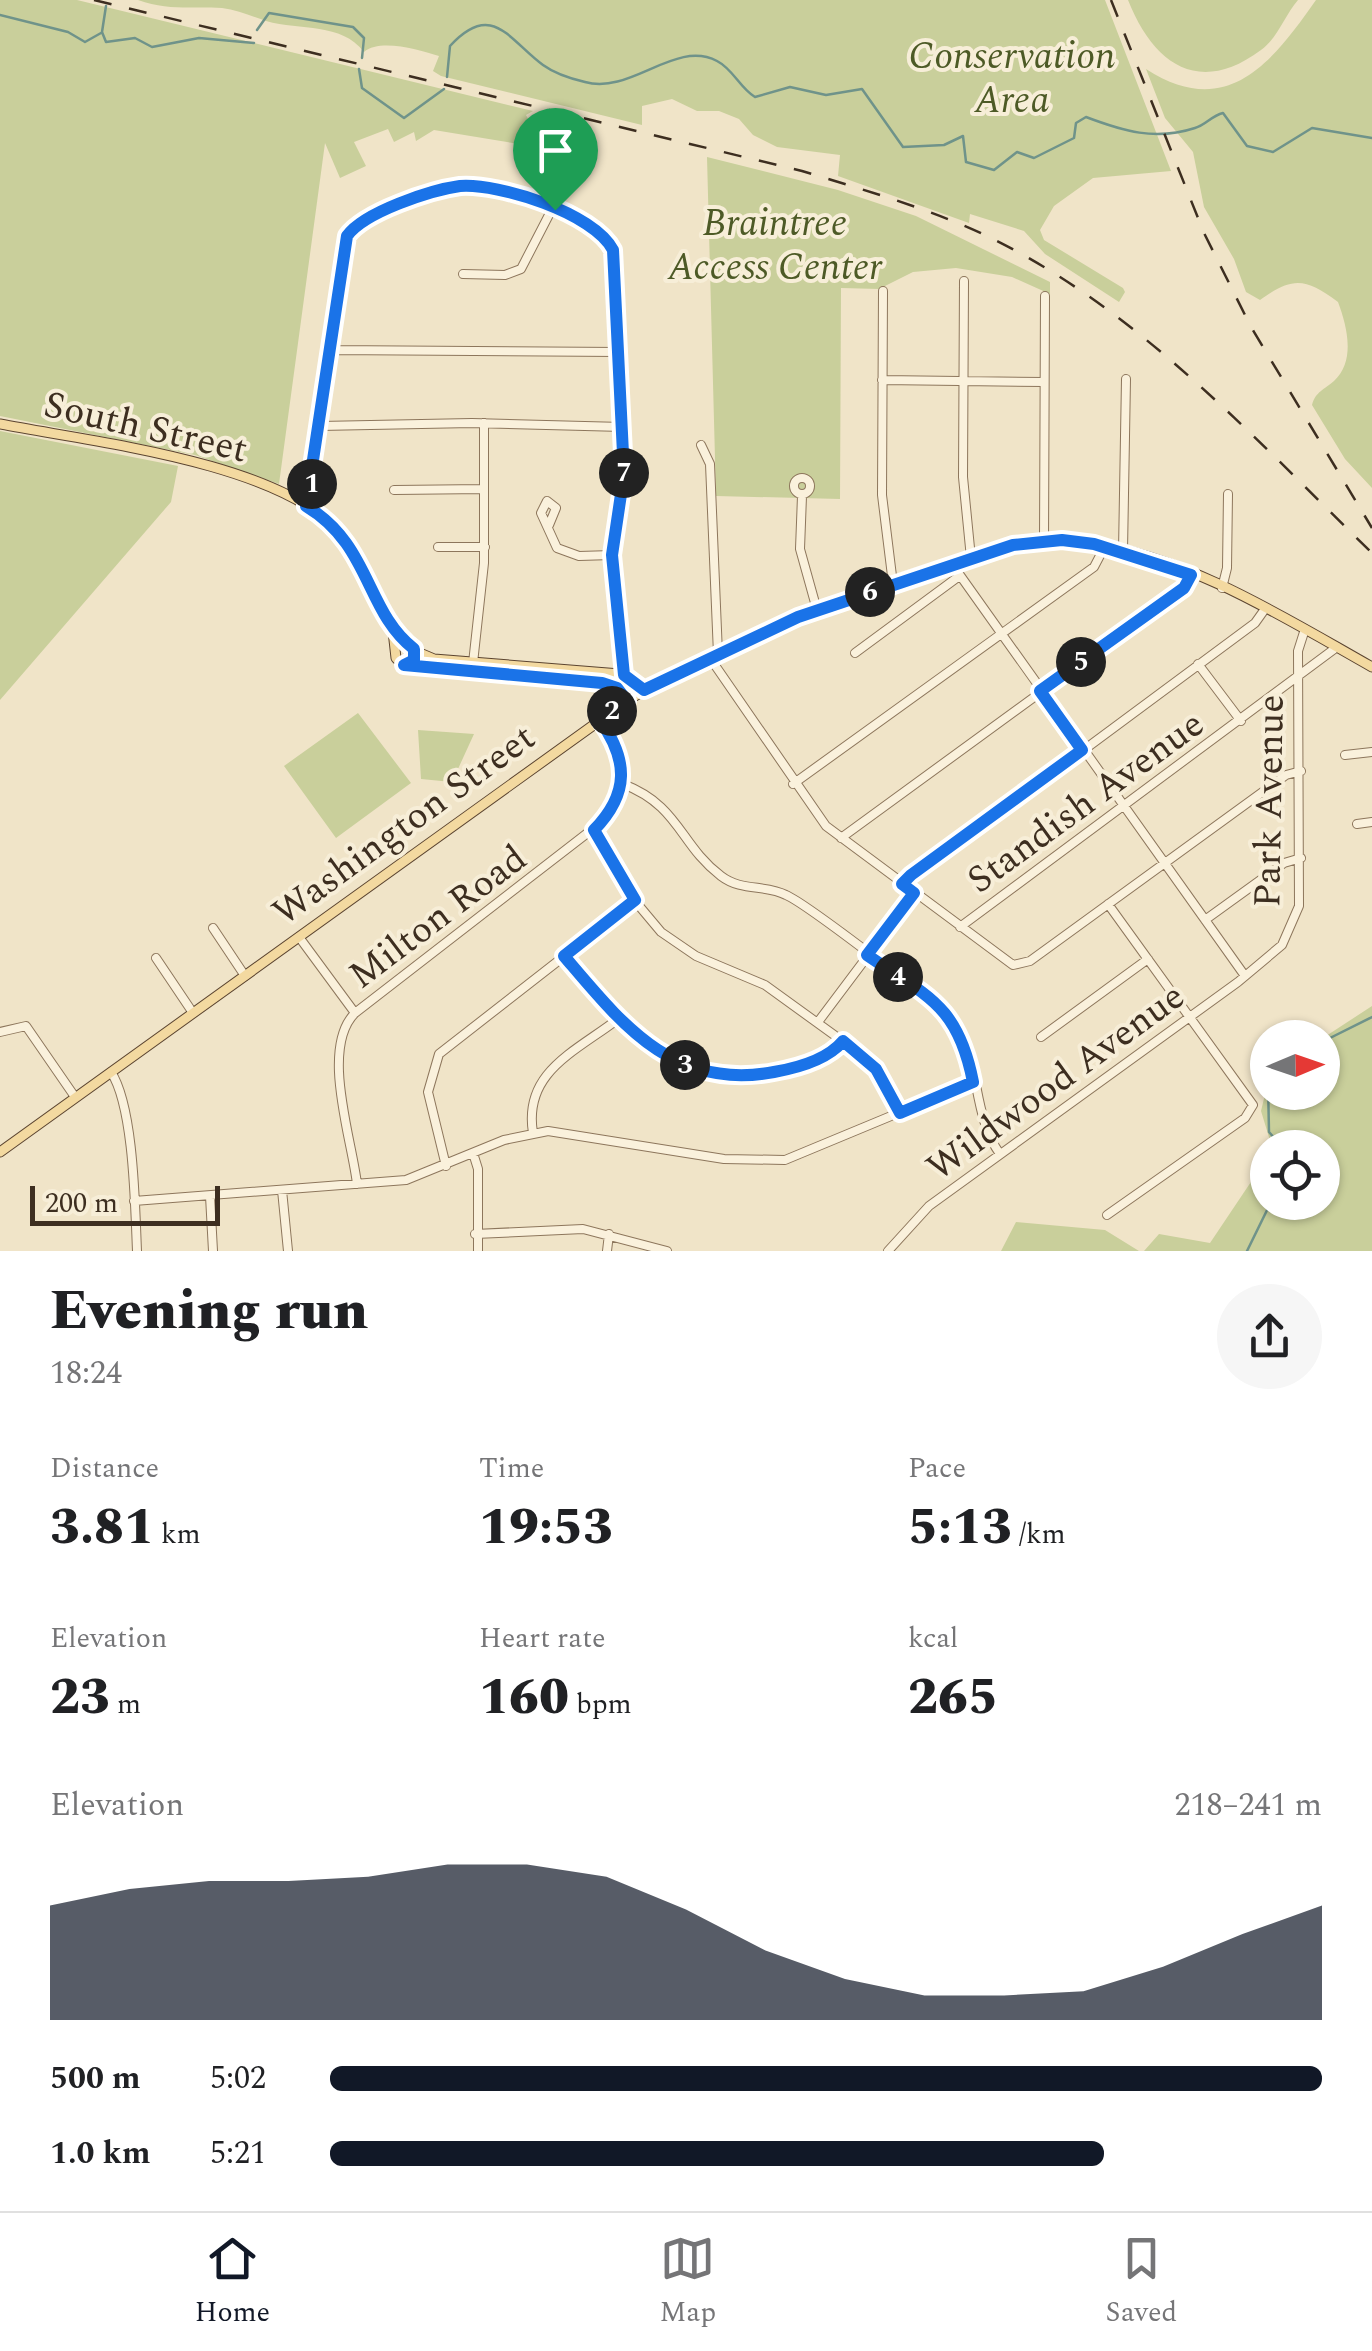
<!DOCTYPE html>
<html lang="en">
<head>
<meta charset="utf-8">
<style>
	body { margin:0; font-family:Spectral,serif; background:#f6f6f6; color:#202124; height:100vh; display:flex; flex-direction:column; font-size:38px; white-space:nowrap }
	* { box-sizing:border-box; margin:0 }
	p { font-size:32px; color:#757577 }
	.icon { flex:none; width:55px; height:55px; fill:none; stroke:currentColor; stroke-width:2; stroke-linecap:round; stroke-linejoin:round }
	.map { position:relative; height:1251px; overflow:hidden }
	.drawer { display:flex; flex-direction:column; background:#fff; flex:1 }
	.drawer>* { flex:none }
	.needle { width:65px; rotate:88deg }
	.buttons { position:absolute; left:1250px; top:1020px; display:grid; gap:20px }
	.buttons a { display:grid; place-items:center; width:90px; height:90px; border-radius:50%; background:#fff; box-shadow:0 2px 8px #0004; font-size:50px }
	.scale { position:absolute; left:30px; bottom:25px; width:190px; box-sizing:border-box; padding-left:10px; border:5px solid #3d2e20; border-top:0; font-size:28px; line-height:35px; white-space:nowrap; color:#3d2e20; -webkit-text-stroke:8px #f7eed8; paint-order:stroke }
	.pin { position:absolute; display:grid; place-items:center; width:85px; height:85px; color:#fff; margin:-102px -42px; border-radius:50% 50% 50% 0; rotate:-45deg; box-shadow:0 0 10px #0007 }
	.pin .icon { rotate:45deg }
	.km { position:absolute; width:50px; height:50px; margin:-25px; border-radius:50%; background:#222; color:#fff; font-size:28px; line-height:50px; text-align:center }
	.round { display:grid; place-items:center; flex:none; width:105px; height:105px; border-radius:52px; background:#f6f6f6 }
	.head { display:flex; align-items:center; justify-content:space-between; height:170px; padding:0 50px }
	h1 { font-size:55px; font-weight:800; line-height:75px }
	.figures { display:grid; grid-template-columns:repeat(3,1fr); gap:15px; height:170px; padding:10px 50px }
	.figures div { display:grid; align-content:center }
	.figures b { font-size:50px; font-weight:800 }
	.figures small { font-size:28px; font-weight:400 }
	.figures p { font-size:28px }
	.chart { height:280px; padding:20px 50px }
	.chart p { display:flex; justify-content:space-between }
	.chart svg { width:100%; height:180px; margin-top:10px; fill:#111827; opacity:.7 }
	ul { padding:0 50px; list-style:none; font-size:32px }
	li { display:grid; grid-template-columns:160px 120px 1fr; align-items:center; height:75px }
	li i { height:25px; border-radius:12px; background:#111827 }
	.tab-bar { display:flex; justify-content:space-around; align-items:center; height:140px; border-top:2px solid #e0e0e0; background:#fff; font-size:28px; color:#757577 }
	.tab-bar a { display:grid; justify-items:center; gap:5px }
	.tab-bar .current { color:#111827 }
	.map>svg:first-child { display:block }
</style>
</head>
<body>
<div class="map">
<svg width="1372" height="1251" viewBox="0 0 1372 1251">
	<rect width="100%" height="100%" fill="#f0e4c8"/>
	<path fill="#c9cf9b" d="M 0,0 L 77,0 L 533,111 L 526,115 L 543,148 L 434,130 L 416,141 L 414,132 L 394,142 L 388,129 L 354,142 L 366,166 L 340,178 L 325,143 L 279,484 L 195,455 L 0,416 Z
		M 138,0 L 1105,0 L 1171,171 L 1093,178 L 1054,206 L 1040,230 L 1044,240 L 1123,288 L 1125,292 L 1119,302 L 1045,254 L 1024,231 L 970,214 L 969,223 L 838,176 L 840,155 L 777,147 L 753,135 L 739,119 L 719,111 L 697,111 L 672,99 L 642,106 L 642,125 L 441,76 L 433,71 L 439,56 C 420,50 380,38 364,52 C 341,22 301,31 266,21 C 251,16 237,10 222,8 C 191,6 168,11 138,0 Z
		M 1128,0 L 1298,0 C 1285,15 1277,39 1261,50 C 1198,97 1153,63 1128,0 Z
		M 1316,0 L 1372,0 L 1372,488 L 1345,459 L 1312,405 C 1316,391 1324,390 1334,381 C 1356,361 1347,326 1338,302 C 1305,277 1292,277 1260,300 L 1246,292 L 1234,259 L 1204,207 L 1193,152 L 1165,118 L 1146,69 C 1228,122 1273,61 1316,0 Z
		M 707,157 L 838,190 L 916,216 L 1050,282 L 1050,294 L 1012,277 L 956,268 L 913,272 L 879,289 L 841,288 L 840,499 L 716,496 Z
		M 0,431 L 178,466 L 171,502 L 0,700 Z
		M 358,713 L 411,783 L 336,838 L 284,766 Z
		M 418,730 L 474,734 L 452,782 L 421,779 Z
		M 1372,1006 L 1372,1251 L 1144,1251 L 1159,1234 L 1210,1243 L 1267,1158 L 1268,1202 L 1322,1202 L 1322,1148 L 1272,1147 L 1261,1111 L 1267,1086 L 1268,1092 L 1322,1092 L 1323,1038 Z
		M 1016,1222 L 1105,1230 L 1139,1251 L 1001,1251 Z"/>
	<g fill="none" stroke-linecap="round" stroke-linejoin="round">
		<path stroke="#6f938a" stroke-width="2.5" d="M 106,6 L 102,32 L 106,42 L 135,38 L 152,47 L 199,38 L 254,43
			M 0,15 L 68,32 L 85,42 L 101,33
			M 257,30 L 269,13 L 353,27 L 364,38 L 362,58
			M 359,69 L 362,88 L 404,118 L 444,89
			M 447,77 L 450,46 C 492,0 509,40 543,65 C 554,73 572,79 585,82 C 631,95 675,39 717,61 C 733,69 740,88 755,97 L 790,87 L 826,95 L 862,89 L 903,147 L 944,145 L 963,136 L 966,162 L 994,170 L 1017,152 L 1034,158 L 1074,138 L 1076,123 L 1086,117 C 1123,131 1155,141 1195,128 C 1206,125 1211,116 1223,113 L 1247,146 L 1273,152 L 1312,128 L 1372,138
			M 1322,1042 L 1372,1017
			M 1268,1083 L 1269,1132 L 1283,1148
			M 1247,1251 L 1271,1202"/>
		<defs>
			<path id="minor" d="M 555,210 L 567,182 L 583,169
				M 463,274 L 505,275 L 521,269 L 552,209
				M 964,281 L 963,477 L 971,558
				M 883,291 L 882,495 L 893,584
				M 330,350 L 620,352
				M 882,380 L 1044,382
				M 320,426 L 472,423 L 623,427
				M 701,445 L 710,464 L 718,654
				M794 486a8 8 0 1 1 16 0a8 8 0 1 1-16 0Z
				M 394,490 L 484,489
				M 802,496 L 800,549 L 817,610
				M 306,506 L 343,249 L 352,229 L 435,190 L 485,185 L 516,193 L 587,225 L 610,243 L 618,281 L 624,468 L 612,555 L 624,675
				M 549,525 L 556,508 L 547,501 L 541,513 L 557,548 L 579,556 L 612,555
				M 1044,541 L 1045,296
				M 438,547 L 485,547
				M 1123,551 L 1126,379
				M 952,564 L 1245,976
				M 1222,588 L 1227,568 L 1228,494
				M 855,653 L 958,577
				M 710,658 L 826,826 L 1013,965 L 1030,961 L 1286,775 L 1301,771
				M 473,663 L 484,563 L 484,423
				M 1198,664 L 1241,721
				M 1345,755 L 1372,752
				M 623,784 C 680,806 679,844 721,876 C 742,892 765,884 786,895 C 805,903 948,1011 956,1025 C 981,1065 972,1115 1000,1154
				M 793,784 L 1094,567 L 1105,546
				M 1357,824 L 1372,822
				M 594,830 L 635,901 L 661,932 L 696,956 L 765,985 L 859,1053 L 879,1073 L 900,1113
				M 841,838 L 1181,590 L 1191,575
				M 903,884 L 1255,623 L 1265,609
				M 1205,920 L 1284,863 L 1301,858
				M 960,927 L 1337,647
				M 213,928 L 245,976
				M 299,937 L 355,1013
				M 564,956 C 624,1026 677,1095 781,1071 C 803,1066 828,1058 843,1041
				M 156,958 L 193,1013
				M 818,1022 L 915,893
				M 0,1032 L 26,1026 L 75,1097
				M 1041,1037 L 1148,959
				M 111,1072 C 134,1107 135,1207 137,1251
				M 533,1133 C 523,1072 575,1052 618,1019
				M 473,1153 L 478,1169 L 478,1251
				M 446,1166 L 428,1092 L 439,1054 L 635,901
				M 357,1184 C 352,1139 320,1048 355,1013 L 603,821 C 630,784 626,755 600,719
				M 282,1190 L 288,1251
				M 210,1196 L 213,1251
				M 134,1201 L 406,1180 L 504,1140 L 548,1131 L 724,1159 L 785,1160 L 973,1082
				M 1107,1215 L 1245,1118 L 1253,1105 L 1108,904
				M 475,1234 L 583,1229 L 667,1251
				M 607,1251 L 609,1234
				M 888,1251 L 929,1206 L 1238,982 L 1282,945 L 1299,906 L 1298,651 L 1305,629"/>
			<path id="major" d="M 0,424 C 92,442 272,461 338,530 C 370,563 376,614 409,646
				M 393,631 L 396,658 L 403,665 L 602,683 L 617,688 L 627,701
				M 415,651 L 434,659 L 620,674 L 635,679 L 644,690
				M 0,1152 L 627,701 C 714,645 989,528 1088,543 C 1189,557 1285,618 1372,667"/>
		</defs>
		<use href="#minor" stroke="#8d765c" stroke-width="10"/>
		<use href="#major" stroke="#5b4430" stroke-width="11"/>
		<use href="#minor" stroke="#faf1dc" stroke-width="8"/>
		<use href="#major" stroke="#f3d9a0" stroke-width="9"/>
		<path stroke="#3d2e20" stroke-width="2.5" stroke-dasharray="18 18" stroke-linecap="butt" d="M 94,0 L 802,171 C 864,190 928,208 987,236 C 1138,309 1254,438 1372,553
			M 1111,0 L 1204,233 L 1251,327 L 1372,528"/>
	</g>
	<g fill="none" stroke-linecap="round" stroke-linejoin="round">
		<defs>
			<path id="route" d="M 460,186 C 499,183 594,213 613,250 L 624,474 L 612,555 L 624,675 L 644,690 L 798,617 L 1013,545 L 1062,540 L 1094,544 L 1191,575 L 1184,588 L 1040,691 L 1082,750 L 911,875 L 902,884 L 914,893 L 867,955 C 928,997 958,1005 973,1082 L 900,1113 L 876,1069 L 843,1041 C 827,1060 797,1068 774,1072 C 673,1091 622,1024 564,956 L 635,900 L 594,830 C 630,793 628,760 600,720 L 627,701 L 617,688 L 602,683 L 404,665 L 414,660 L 414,649 C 365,611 371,545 306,506 L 347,236 C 364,212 431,190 460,186 Z"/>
		</defs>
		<use href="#route" stroke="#fff" stroke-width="20"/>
		<use href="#route" stroke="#1a73e8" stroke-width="12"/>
	</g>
	<g text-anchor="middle" stroke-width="8" stroke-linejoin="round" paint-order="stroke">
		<g font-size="38" font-style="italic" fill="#4d5a26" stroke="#f7eed8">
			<text x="1012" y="68">Conservation<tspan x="1012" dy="44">Area</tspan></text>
			<text x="775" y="235">Braintree<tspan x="775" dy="44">Access Center</tspan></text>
		</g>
		<g font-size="38" fill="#3d2e20" stroke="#f7eed8">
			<text transform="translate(146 426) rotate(13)" y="13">South Street</text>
			<text transform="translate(1085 801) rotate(-36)" y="13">Standish Avenue</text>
			<text transform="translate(1268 801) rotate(-89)" y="13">Park Avenue</text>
			<text transform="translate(403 824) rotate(-36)" y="13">Washington Street</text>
			<text transform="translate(437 916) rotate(-37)" y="13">Milton Road</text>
			<text transform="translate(1055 1081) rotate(-36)" y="13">Wildwood Avenue</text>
		</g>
	</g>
</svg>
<div class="buttons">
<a><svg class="needle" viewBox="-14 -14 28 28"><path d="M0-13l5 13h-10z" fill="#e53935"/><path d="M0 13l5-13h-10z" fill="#757577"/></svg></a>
<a><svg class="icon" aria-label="locate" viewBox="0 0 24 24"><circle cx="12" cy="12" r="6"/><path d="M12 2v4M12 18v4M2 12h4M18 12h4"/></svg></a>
</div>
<div class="scale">200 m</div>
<div class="pin" style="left:555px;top:210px;background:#1e9e55"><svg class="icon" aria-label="arrive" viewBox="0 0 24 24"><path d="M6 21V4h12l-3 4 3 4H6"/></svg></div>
<b class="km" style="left:312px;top:484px">1</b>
<b class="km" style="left:612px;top:711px">2</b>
<b class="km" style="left:685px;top:1065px">3</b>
<b class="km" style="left:898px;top:977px">4</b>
<b class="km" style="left:1081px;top:662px">5</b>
<b class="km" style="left:870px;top:592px">6</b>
<b class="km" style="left:624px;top:473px">7</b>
</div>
<section class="drawer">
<div class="head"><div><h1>Evening run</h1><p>18:24</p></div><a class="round"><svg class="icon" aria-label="share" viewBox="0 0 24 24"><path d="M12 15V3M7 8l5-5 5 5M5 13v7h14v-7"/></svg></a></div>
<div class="figures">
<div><p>Distance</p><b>3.81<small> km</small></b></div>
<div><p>Time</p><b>19:53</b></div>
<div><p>Pace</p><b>5:13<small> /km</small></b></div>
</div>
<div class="figures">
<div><p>Elevation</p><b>23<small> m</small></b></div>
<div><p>Heart rate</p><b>160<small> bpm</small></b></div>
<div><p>kcal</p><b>265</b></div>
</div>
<div class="chart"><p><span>Elevation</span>218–241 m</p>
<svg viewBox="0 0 160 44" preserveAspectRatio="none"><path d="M0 44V16L10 12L20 10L30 10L40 9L50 6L60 6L70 9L80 17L90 27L100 34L110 38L120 38L130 37L140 31L150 23L160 16V44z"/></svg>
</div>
<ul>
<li><b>500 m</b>5:02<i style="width:100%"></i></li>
<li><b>1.0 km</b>5:21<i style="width:78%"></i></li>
</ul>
</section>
<nav class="tab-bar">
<a class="current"><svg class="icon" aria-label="home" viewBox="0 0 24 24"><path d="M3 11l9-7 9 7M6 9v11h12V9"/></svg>Home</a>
<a><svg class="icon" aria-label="map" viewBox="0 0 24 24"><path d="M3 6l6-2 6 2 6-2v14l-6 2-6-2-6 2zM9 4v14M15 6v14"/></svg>Map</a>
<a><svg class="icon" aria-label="saved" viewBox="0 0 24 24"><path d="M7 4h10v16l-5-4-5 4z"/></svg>Saved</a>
</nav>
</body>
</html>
